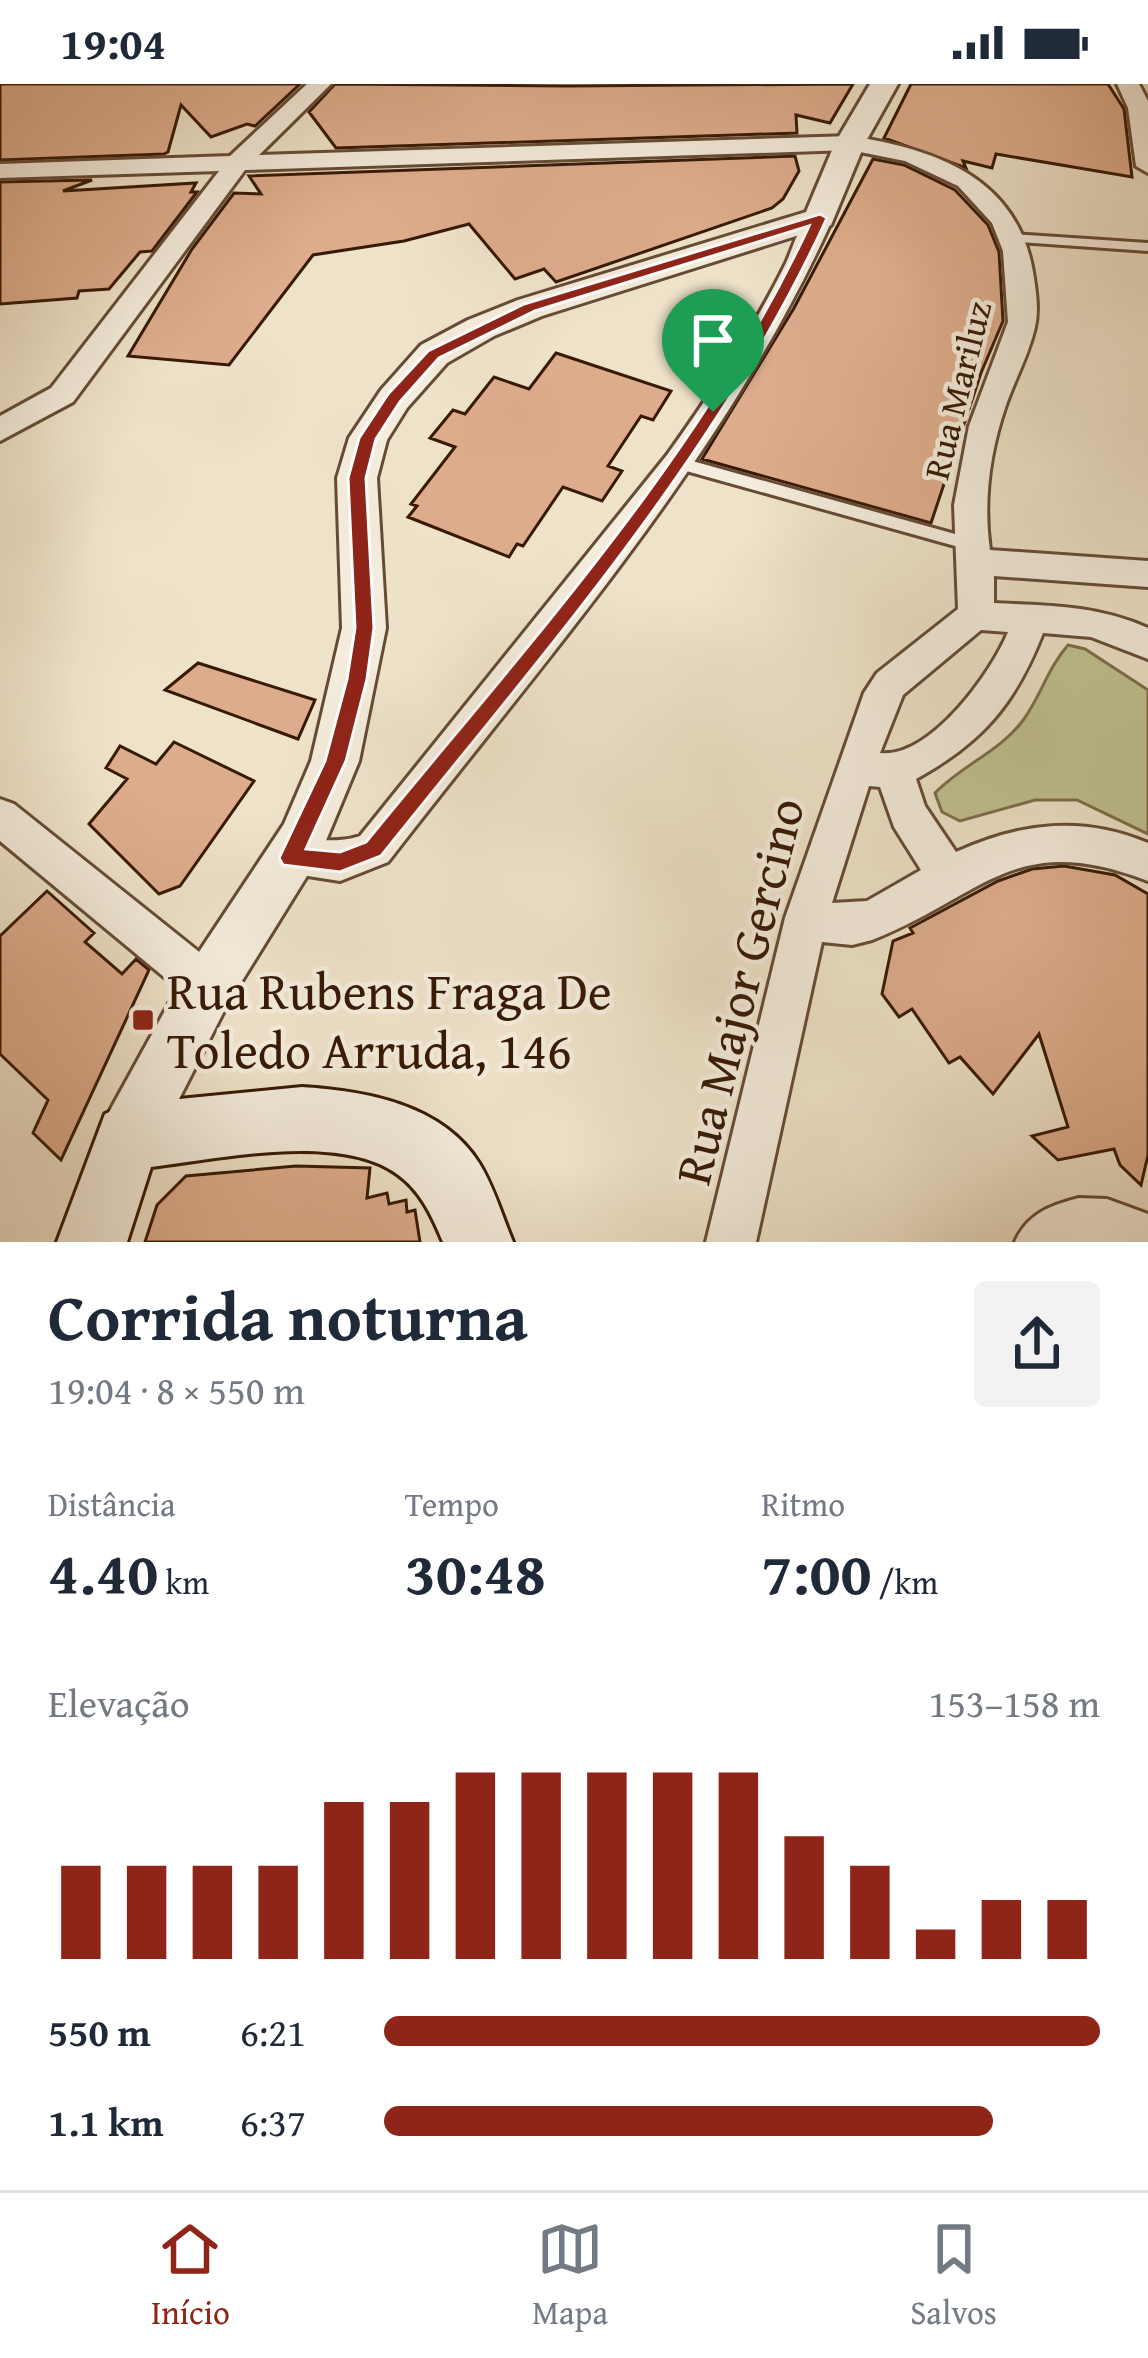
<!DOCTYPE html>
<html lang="pt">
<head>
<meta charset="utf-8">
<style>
	body { margin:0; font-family:"Gentium Book Plus",serif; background:#f2f2f3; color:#1f2937; height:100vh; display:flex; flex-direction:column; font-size:45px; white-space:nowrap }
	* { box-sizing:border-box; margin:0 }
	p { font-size:39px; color:#747a83 }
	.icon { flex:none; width:66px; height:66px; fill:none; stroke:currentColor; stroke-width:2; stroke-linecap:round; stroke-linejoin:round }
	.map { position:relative; height:1158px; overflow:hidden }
	.panel { display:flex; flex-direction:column; background:#fff; flex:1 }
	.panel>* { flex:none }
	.pin { position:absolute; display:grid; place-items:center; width:102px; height:102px; color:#fff; margin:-123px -51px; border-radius:50% 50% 50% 0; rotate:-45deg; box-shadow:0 0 12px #0007 }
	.pin .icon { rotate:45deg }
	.round { display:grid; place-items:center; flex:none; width:126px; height:126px; border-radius:12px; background:#f2f2f3 }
	.head { display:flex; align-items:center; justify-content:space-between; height:204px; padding:0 48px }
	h1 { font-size:66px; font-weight:700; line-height:90px }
	.figures { display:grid; grid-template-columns:repeat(3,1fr); gap:18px; height:204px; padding:12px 48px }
	.figures div { display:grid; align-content:center }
	.figures b { font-size:60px; font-weight:700 }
	.figures small { font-size:33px; font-weight:400 }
	.figures p { font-size:33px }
	.chart { height:336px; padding:24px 48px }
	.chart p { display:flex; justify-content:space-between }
	.chart svg { width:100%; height:216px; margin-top:12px; stroke:#8f2418; stroke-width:6 }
	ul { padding:0 48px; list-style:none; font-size:39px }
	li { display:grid; grid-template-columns:192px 144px 1fr; align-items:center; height:90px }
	li i { height:30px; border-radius:15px; background:#8f2418 }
	.status { display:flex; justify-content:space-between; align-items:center; height:84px; padding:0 60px; background:#fff; direction:ltr }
	.status svg { height:33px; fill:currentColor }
	.tabs { display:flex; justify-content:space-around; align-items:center; height:168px; border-top:3px solid #e0e1e3; background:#fff; font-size:33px; color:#747a83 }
	.tabs a { display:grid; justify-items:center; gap:6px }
	.tabs .selected { color:#8f2418 }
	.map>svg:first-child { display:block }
</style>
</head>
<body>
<div class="status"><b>19:04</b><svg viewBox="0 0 49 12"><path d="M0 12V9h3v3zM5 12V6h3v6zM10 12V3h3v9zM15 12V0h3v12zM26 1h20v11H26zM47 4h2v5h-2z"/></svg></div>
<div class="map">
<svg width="1148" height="1158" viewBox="0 0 1148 1158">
	<rect width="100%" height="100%" fill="#eee2c9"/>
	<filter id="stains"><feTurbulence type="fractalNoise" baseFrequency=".00167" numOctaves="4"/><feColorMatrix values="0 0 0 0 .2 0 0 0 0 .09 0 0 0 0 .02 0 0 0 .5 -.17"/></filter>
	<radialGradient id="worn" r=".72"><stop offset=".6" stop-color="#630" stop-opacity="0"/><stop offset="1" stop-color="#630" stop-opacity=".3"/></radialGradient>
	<path fill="#c0c191" stroke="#7c6d4a" stroke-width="3" d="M 1068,561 L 1085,565 L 1148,606 L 1148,750 L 1077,716 L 1035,716 L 960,737 L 942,728 L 935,709 C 962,681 1001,667 1024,635 C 1041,611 1048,584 1068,561 Z"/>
	<path fill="#ddac8c" stroke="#371904" stroke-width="3" d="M 0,0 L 300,0 L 255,42 L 247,40 L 211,53 L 181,21 L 168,68 L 164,70 L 0,76 Z
		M 335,0 L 566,2 L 853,0 L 830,39 L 796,31 L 797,49 L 336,64 L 309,28 Z
		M 911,0 L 1108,0 L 1124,25 L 1132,93 L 996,70 L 992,84 L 963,77 L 966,84 L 884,54 Z
		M 795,72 L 799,87 L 783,115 L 772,124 L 556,198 L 544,185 L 515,195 L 469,140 L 404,157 L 313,171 L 229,281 L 128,272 L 192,165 L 234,109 L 261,110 L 249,92 Z
		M 873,75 L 904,81 L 955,106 L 988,141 L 999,168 L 1003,237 L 981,289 L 931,439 L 702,375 L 794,224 Z
		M 92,96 L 63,107 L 196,99 L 191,108 L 197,108 L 152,167 L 140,168 L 109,205 L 79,207 L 77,214 L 0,220 L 0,98 Z
		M 556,269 L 671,307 L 653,336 L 641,332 L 608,382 L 622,387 L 602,417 L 563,403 L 523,462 L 517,460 L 509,473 L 408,433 L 417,422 L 411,420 L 455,363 L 430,354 L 453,326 L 465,330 L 494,293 L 529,305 Z
		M 198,579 L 315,616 L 298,655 L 165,606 Z
		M 174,658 L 254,697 L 180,802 L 159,810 L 89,740 L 127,695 L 106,684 L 120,662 L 156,680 Z
		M 1064,782 L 1115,791 L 1148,810 L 1148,1071 L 1141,1101 L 1120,1081 L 1114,1065 L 1058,1076 L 1032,1052 L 1068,1043 L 1039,950 L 993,1010 L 960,973 L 949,979 L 912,925 L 899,933 L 882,910 L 893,857 L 913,849 L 910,844 L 998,797 L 1032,785 Z
		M 47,807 L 94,849 L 85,858 L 122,890 L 136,875 L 149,886 L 61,1076 L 33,1049 L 48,1016 L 0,970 L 0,852 Z
		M 296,1082 L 370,1084 L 367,1114 L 387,1109 L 389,1120 L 406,1116 L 407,1128 L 415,1126 L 420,1158 L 145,1158 L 157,1121 L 186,1092 Z"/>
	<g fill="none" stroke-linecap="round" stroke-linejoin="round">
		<defs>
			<path id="service" d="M 1012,150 L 1148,159 L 1148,167 L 1007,157 L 1007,151 Z
				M 678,373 L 973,455 L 981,461 L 973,467 L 672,383 L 670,379 L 672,375 Z"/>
			<path id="minor" d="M 307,0 L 331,0 L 259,71 L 850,52 C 935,65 1017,93 1033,188 C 1036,206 1039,226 1035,243 C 1029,270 1015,295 1006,321 C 990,367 983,417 990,466 L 1148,477 L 1148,503 L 994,492 L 994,519 C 1049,522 1096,521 1148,544 L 1148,575 L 1091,553 L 1043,549 C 1015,620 983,658 916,695 L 925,722 L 956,768 C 1020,739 1082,731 1148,759 L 1148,797 C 1014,745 985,811 872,856 L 852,861 L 822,858 L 756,1158 L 706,1158 L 785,834 L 864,609 L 877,589 L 958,525 L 954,421 L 969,342 L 1008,238 L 1003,167 L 992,139 L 958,102 L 905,77 L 850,66 L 245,86 L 73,318 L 0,357 L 0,332 L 51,304 L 219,87 L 0,94 L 0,80 L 230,72 ZM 981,546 L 1008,548 C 992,588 930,675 880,669 L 903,611 ZM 869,702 L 880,703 L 894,743 L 921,786 L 867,817 L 832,819 Z
				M 1117,0 L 1139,0 L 1148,17 L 1148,89 L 1136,82 L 1128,24 Z
				M 820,126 L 833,134 C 726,373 547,572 388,778 L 340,797 L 276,787 L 270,774 L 276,761 C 303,750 331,762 360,752 L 667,371 C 710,311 753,246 786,179 C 794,162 801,131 820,126 Z
				M 0,715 L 14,720 L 223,887 L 230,902 L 223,917 L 208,924 L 193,917 L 0,757 Z
				M 1079,1114 L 1107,1115 L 1148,1130 L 1148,1158 L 1015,1158 C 1027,1130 1051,1121 1079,1114 Z"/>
			<path id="tertiary" d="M 870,0 L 898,0 L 865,59 L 831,141 L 542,232 L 494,252 L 447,279 L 407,324 L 387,356 L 377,394 L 386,544 L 359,677 L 320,771 L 227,921 L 149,1074 L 128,1082 L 107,1074 L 99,1053 L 107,1032 L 189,883 L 284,740 L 311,677 L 342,544 L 337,394 L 349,354 L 381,306 L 421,261 L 468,236 L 518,216 L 806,128 L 835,59 Z"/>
			<path id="secondary" d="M 302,1003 C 365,1007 442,1020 479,1079 C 494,1103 502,1132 513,1158 L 443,1158 C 432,1132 421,1107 397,1090 C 338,1048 219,1075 151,1083 L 127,1158 L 57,1158 L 105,1030 L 128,1020 Z"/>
		</defs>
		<use href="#service" stroke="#654b35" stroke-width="6"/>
		<use href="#minor" stroke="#654b35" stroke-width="6"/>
		<use href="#tertiary" stroke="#654b35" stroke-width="6"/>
		<use href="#secondary" stroke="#371904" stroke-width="6"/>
		<use href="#service" fill="#f4ecdc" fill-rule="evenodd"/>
		<use href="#minor" fill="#f4ecdc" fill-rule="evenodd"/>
		<use href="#tertiary" fill="#f4ecdc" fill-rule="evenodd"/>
		<use href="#secondary" fill="#f4ecdc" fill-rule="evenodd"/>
	</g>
	<path fill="#8f2418" stroke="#fff" stroke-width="3" fill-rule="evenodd" d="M 820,130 L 827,134 C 719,372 542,570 381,772 L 340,788 L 283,781 L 279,774 L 325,677 L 347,595 L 355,544 L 348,394 L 359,354 L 388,310 L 428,267 L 524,220 ZM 809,142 C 702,372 525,563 366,758 L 340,768 L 306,765 L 346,677 L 367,595 L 374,544 L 366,394 L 376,355 L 400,318 L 439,274 L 535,227 Z"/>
	<rect fill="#8f2418" stroke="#f4ecdc" stroke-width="4.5" x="131" y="924" width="24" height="24" rx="6"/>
	<g text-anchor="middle" stroke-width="9" stroke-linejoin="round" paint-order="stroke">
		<g font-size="36" fill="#371904" stroke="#f4ecdc">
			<text transform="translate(957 306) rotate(-76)" y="13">Rua Mariluz</text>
		</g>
		<g font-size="51" fill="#371904" stroke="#f4ecdc" text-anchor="start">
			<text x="167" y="925">Rua Rubens Fraga De<tspan x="167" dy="59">Toledo Arruda, 146</tspan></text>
		</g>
		<g font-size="51" fill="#371904" stroke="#f4ecdc">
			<text transform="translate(739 907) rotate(-76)" y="18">Rua Major Gercino</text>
		</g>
	</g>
	<rect width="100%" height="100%" filter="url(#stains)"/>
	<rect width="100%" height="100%" fill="url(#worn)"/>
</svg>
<div class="pin" style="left:713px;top:328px;background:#1e9e55"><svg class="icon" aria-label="arrive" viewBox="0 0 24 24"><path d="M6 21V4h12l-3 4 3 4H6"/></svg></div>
</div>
<section class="panel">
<div class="head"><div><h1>Corrida noturna</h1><p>19:04 · 8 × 550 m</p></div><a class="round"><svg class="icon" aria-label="share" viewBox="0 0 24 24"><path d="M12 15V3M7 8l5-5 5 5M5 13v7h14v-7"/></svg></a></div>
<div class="figures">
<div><p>Distância</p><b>4.40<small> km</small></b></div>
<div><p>Tempo</p><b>30:48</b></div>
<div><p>Ritmo</p><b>7:00<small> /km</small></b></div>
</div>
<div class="chart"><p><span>Elevação</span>153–158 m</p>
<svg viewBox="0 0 160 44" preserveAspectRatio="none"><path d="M5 44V25M15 44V25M25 44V25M35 44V25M45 44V12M55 44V12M65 44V6M75 44V6M85 44V6M95 44V6M105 44V6M115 44V19M125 44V25M135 44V38M145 44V32M155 44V32"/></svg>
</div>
<ul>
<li><b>550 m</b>6:21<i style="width:100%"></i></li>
<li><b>1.1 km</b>6:37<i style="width:85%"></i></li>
</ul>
</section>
<nav class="tabs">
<a class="selected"><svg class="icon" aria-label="home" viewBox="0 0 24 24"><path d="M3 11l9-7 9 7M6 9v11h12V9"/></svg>Início</a>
<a><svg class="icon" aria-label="map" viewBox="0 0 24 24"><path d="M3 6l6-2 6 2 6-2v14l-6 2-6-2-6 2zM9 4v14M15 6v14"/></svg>Mapa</a>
<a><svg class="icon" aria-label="saved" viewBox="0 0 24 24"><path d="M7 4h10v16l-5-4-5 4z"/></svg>Salvos</a>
</nav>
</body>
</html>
